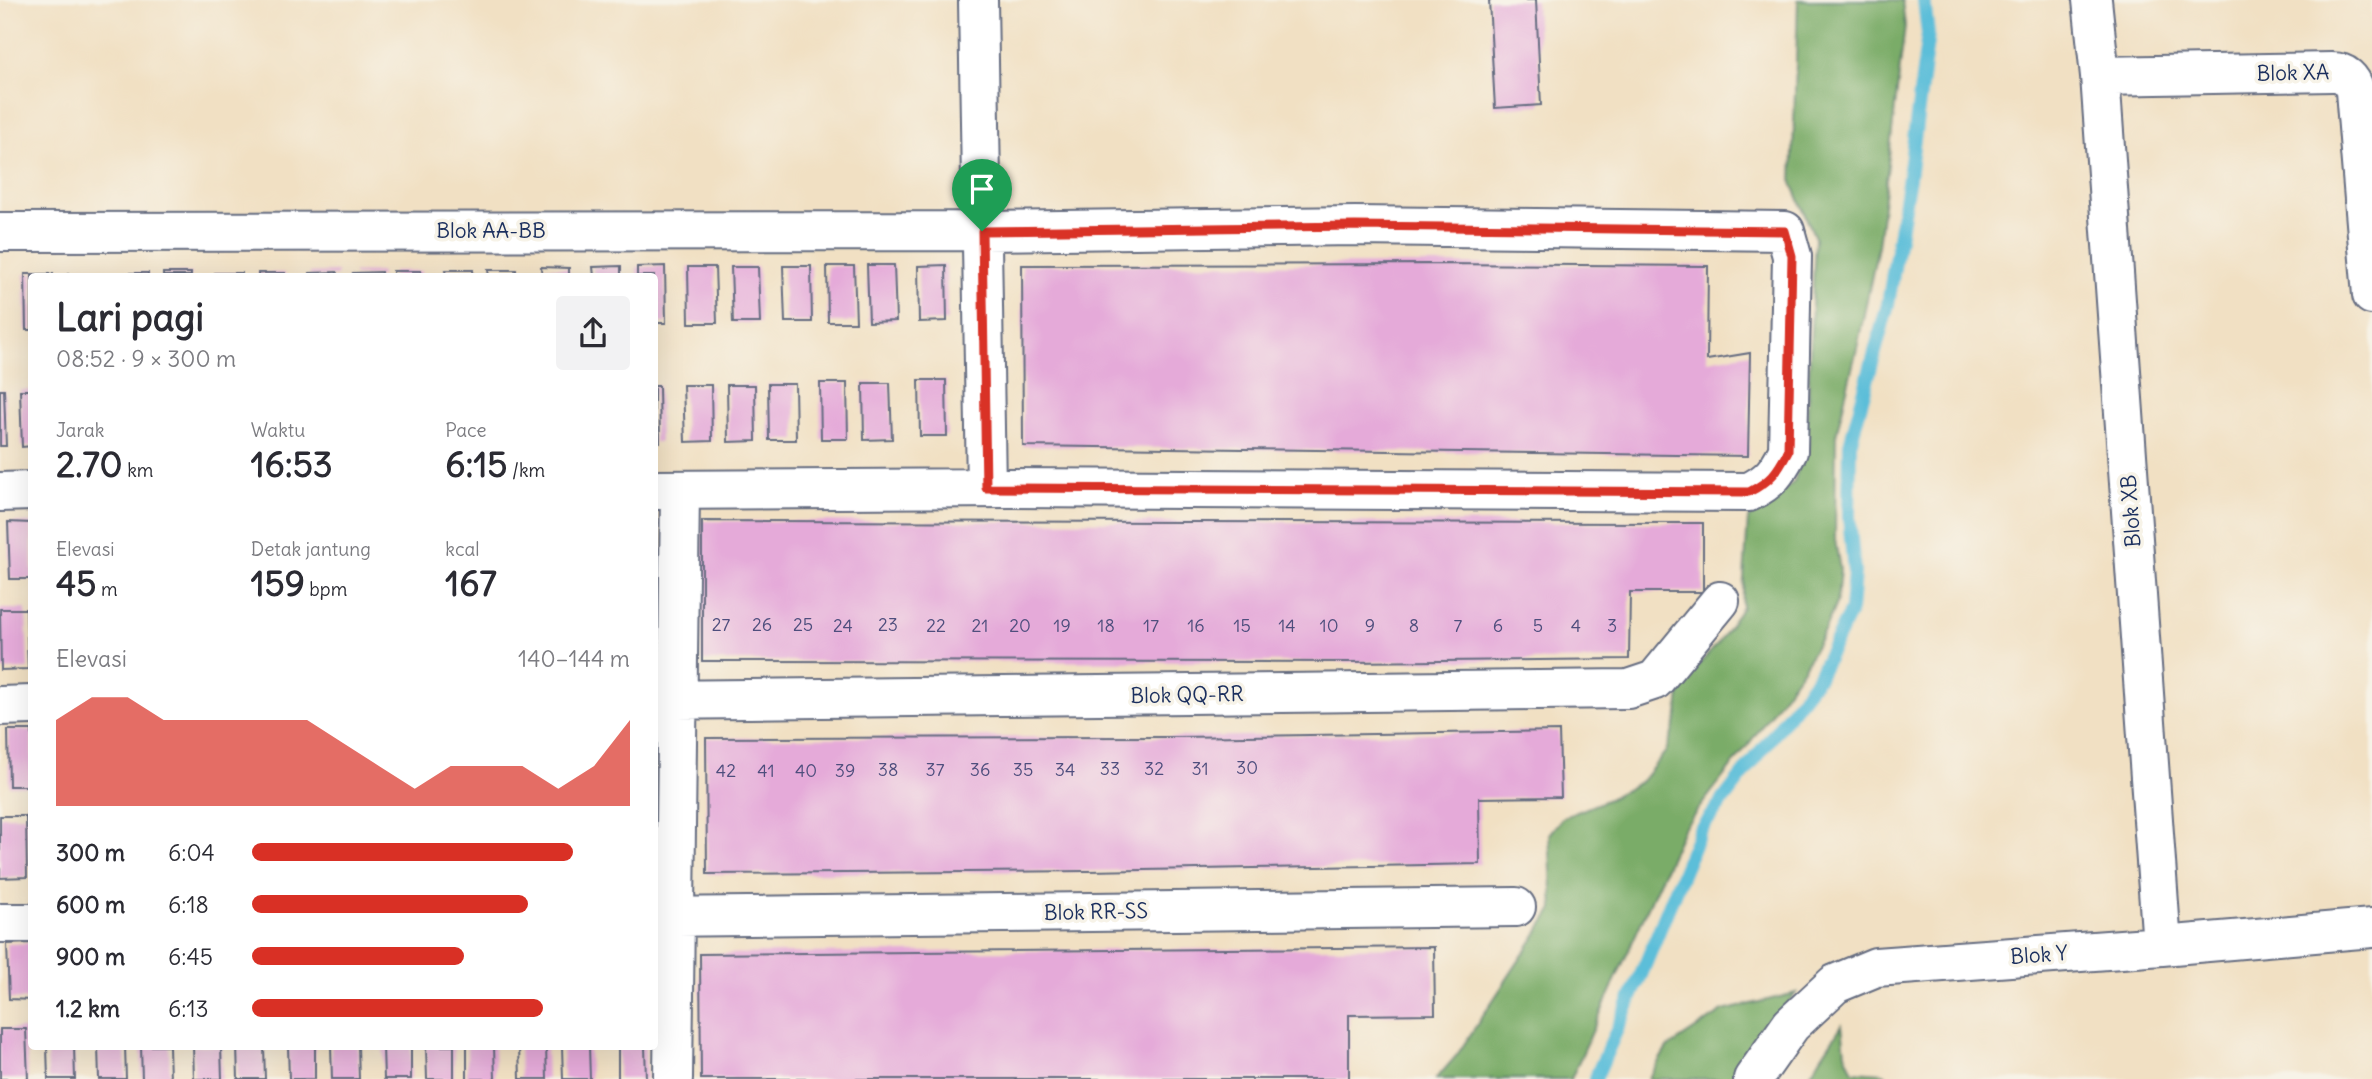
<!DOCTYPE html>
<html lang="id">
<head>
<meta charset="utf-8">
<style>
	body { margin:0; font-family:Delius,sans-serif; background:#f2f2f3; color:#2b2b33; height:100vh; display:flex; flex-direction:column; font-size:26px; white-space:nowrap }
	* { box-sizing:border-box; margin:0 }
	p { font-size:23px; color:#7c7c81 }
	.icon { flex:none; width:38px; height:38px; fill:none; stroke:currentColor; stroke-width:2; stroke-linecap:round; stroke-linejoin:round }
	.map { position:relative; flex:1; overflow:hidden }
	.panel { position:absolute; left:28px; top:273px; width:630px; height:777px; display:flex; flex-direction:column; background:#fff; border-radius:7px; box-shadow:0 7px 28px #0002 }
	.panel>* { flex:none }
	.pin { position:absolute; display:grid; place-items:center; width:60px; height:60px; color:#fff; margin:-72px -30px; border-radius:50% 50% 50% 0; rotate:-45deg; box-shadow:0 0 7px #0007 }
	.pin .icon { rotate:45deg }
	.round { display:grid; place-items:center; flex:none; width:74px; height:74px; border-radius:7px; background:#f2f2f3 }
	.overview { display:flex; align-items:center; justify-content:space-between; height:119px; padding:0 28px }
	h1 { font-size:38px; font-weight:700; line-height:52px }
	.figures { display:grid; grid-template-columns:repeat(3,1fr); gap:10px; height:119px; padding:7px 28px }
	.figures div { display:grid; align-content:center }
	.figures b { font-size:35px; font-weight:700 }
	.figures small { font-size:19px; font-weight:400 }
	.figures p { font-size:19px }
	.chart { height:196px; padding:14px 28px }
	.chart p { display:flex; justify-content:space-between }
	.chart svg { width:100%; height:126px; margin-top:7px; fill:#d93025; opacity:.7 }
	ul { padding:0 28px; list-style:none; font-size:23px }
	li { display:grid; grid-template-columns:112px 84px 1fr; align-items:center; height:52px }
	li i { height:18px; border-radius:9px; background:#d93025 }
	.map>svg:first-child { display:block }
</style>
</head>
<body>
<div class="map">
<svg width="2372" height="1079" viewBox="0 0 2372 1079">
	<rect width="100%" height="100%" fill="#f7f3e8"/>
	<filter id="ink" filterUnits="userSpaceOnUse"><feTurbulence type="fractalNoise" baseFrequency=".0143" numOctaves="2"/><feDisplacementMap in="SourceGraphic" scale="14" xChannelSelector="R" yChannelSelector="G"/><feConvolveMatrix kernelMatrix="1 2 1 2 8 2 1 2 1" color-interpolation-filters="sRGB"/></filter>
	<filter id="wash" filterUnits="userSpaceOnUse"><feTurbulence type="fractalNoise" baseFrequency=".00686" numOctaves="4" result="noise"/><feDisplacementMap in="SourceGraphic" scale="28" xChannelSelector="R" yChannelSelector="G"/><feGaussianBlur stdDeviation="1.57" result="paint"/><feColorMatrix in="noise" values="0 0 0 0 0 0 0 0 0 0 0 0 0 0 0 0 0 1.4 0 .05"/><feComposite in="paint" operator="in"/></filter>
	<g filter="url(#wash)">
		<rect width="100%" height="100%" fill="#f1e0c3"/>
		<path fill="#7aac68" stroke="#4a6e63" stroke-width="2" d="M 1798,0 L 1902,0 L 1905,26 L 1878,246 L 1857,348 L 1836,435 L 1835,539 L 1840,570 L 1837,601 L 1826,627 L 1804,667 L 1754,737 L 1683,829 L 1571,1079 L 1436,1079 L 1457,1055 L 1553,909 L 1549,834 L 1562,818 L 1609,799 L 1642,781 L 1666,751 L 1678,715 L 1680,691 L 1689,676 L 1719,642 L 1742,607 L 1748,519 L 1794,482 L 1806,444 L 1815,238 L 1792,183 Z
			M 1796,993 L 1761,1033 L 1733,1079 L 1648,1079 L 1667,1048 L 1723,1011 Z
			M 1842,1025 L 1845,1053 L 1853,1071 L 1884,1073 L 1890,1079 L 1807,1079 Z"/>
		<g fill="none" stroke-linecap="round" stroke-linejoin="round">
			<path stroke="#5bbed9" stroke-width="14" d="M 1595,1079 L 1641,975 L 1700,830 L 1818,677 L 1851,610 L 1854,572 L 1849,516 L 1850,444 L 1888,304 L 1909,177 L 1928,34 L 1924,0"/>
		</g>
		<g id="blocks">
			<path fill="#e5aad9" d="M 1489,0 L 1536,0 L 1541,105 L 1495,108 Z
				M 1437,264 L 1708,266 L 1707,360 L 1750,353 L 1748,456 L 1023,446 L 1022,265 Z
				M 867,265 L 894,265 L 896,321 L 869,322 Z
				M 946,265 L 947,321 L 919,322 L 918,266 Z
				M 621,266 L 621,276 L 594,276 L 593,267 Z
				M 665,266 L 666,323 L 654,323 L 654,276 L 637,276 L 637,267 Z
				M 783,266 L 811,266 L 812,322 L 785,322 Z
				M 827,266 L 854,266 L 856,322 L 828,322 Z
				M 541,267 L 569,268 L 569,276 L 542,276 Z
				M 688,267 L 715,267 L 717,323 L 689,323 Z
				M 731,267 L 758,267 L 760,323 L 733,323 Z
				M 445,270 L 473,270 L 473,276 L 446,276 Z
				M 488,270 L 516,270 L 516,276 L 489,276 Z
				M 393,271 L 421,271 L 421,276 L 393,276 Z
				M 337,272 L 337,276 L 310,276 L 310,273 Z
				M 381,272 L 381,276 L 354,276 L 353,273 Z
				M 120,273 L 148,273 L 148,276 L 120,276 Z
				M 163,273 L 191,273 L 191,276 L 163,276 Z
				M 215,273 L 242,273 L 242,276 L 215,276 Z
				M 258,273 L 285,273 L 285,276 L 258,276 Z
				M 25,274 L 53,274 L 53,276 L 32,276 L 32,330 L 26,330 Z
				M 68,274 L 96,274 L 96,276 L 68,276 Z
				M 919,380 L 946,380 L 947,436 L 920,436 Z
				M 820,383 L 847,383 L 848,439 L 821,439 Z
				M 863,383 L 890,383 L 892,439 L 864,440 Z
				M 768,384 L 795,384 L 796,440 L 769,440 Z
				M 683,385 L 711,385 L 712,441 L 685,442 Z
				M 727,385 L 755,385 L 756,441 L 728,442 Z
				M 654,386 L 659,386 L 660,442 L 654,442 Z
				M 0,390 L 4,390 L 6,446 L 0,446 Z
				M 20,390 L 32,390 L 32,446 L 22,447 Z
				M 702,521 L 1703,523 L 1703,592 L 1630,592 L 1629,659 L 1349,662 L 702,661 Z
				M 8,522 L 32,523 L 32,579 L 10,579 Z
				M 0,609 L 26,609 L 28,669 L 1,670 Z
				M 8,730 L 32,730 L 32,786 L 9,786 Z
				M 1559,731 L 1561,797 L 1479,798 L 1480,864 L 1088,871 L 707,874 L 706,738 L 1177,737 Z
				M 0,816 L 26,816 L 27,877 L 0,878 Z
				M 32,943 L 32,1000 L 9,999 L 7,944 Z
				M 1434,947 L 1435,1014 L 1349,1015 L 1349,1079 L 701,1079 L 700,954 Z
				M 0,1029 L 26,1029 L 28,1079 L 0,1079 Z
				M 47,1046 L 74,1046 L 75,1079 L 48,1079 Z
				M 98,1046 L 125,1046 L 126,1079 L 99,1079 Z
				M 141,1046 L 169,1046 L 170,1079 L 142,1079 Z
				M 193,1046 L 221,1046 L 222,1079 L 194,1079 Z
				M 237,1046 L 264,1046 L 265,1079 L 238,1079 Z
				M 288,1046 L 315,1046 L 315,1079 L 289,1079 Z
				M 331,1046 L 358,1046 L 359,1079 L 332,1079 Z
				M 383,1046 L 411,1046 L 411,1079 L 384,1079 Z
				M 426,1046 L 454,1046 L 454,1079 L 427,1079 Z
				M 467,1046 L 494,1046 L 495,1079 L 467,1079 Z
				M 519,1046 L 546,1046 L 547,1079 L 520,1079 Z
				M 562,1046 L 589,1046 L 590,1079 L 563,1079 Z
				M 618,1046 L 645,1046 L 646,1079 L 618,1079 Z"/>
		</g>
	</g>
	<g filter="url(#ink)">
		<use href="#blocks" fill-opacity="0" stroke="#666d81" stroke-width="2"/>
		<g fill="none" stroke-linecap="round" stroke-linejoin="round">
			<defs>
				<path id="minor" d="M 978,0 L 986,488
					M 2092,0 L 2100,76 L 2162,946
					M 2100,76 L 2332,72 C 2345,72 2352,79 2355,91 L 2372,295
					M 0,232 L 982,231 L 1355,226 L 1785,231 L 1792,256 L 1788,451 C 1777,472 1771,481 1749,492 L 1009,488 L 654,490
					M 0,492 L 32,491
					M 654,700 L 1628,689 L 1655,680 L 1720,601
					M 0,706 L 32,705
					M 654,917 L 1516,907
					M 0,923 L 32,923
					M 673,1079 L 680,490
					M 1753,1079 L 1791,1025 L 1835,984 L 1876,967 L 2162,946 L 2372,928"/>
			</defs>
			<use href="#minor" stroke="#666d81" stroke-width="42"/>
			<use href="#minor" stroke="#fff" stroke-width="38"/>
		</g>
	</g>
	<g fill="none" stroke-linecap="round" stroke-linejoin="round" filter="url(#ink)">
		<defs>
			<path id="route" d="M 1355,226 L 1785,231 L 1792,256 L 1788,451 C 1777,472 1771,481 1749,492 L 986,488 L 982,231 Z"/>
		</defs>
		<use href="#route" stroke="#fff" stroke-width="14"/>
		<use href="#route" stroke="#d93025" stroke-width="9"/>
	</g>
	<g text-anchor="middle" stroke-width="7" stroke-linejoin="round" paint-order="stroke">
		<g font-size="18" fill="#4e4e7d">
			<text x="721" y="631">27</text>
			<text x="762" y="631">26</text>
			<text x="803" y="631">25</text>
			<text x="888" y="631">23</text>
			<text x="843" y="632">24</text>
			<text x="936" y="632">22</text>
			<text x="980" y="632">21</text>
			<text x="1020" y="632">20</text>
			<text x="1062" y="632">19</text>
			<text x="1106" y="632">18</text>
			<text x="1151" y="632">17</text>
			<text x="1196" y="632">16</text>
			<text x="1242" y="632">15</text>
			<text x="1287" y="632">14</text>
			<text x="1329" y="632">10</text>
			<text x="1370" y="632">9</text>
			<text x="1414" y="632">8</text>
			<text x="1458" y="632">7</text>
			<text x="1498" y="632">6</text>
			<text x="1538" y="632">5</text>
			<text x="1576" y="632">4</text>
			<text x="1612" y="632">3</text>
			<text x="1247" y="774">30</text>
			<text x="1110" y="775">33</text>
			<text x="1154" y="775">32</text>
			<text x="1200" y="775">31</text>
			<text x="888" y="776">38</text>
			<text x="935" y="776">37</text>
			<text x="980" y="776">36</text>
			<text x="1023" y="776">35</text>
			<text x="1065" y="776">34</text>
			<text x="726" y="777">42</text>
			<text x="766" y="777">41</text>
			<text x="806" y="777">40</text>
			<text x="845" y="777">39</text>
		</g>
		<g font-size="21" fill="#1b2f5e" stroke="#f7f3e8">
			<text transform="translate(2293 73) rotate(-1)" y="7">Blok XA</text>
			<text x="491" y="238">Blok AA-BB</text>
			<text transform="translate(2131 511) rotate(-94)" y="7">Blok XB</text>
			<text transform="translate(1187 695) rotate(-1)" y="7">Blok QQ-RR</text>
			<text transform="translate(1096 912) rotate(-1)" y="7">Blok RR-SS</text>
			<text transform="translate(2039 955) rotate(-4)" y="7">Blok Y</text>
		</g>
	</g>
</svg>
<div class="pin" style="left:982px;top:231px;background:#1e9e55"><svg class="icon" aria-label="arrive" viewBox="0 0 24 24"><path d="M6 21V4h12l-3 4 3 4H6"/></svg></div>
<section class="panel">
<div class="overview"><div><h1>Lari pagi</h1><p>08:52 · 9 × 300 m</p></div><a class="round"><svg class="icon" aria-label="share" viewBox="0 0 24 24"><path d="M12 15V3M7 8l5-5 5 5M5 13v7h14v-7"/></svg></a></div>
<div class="figures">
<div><p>Jarak</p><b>2.70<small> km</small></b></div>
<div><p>Waktu</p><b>16:53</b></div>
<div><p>Pace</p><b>6:15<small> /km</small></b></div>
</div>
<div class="figures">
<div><p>Elevasi</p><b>45<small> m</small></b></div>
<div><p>Detak jantung</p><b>159<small> bpm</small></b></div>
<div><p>kcal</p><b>167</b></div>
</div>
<div class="chart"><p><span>Elevasi</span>140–144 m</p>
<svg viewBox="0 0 160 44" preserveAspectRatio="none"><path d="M0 44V14L10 6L20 6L30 14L40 14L50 14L60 14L70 14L80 22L90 30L100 38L110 30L120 30L130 30L140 38L150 30L160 14V44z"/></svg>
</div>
<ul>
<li><b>300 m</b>6:04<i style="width:85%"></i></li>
<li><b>600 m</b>6:18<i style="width:73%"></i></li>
<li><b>900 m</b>6:45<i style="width:56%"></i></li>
<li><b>1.2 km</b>6:13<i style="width:77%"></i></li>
</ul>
</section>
</div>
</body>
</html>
